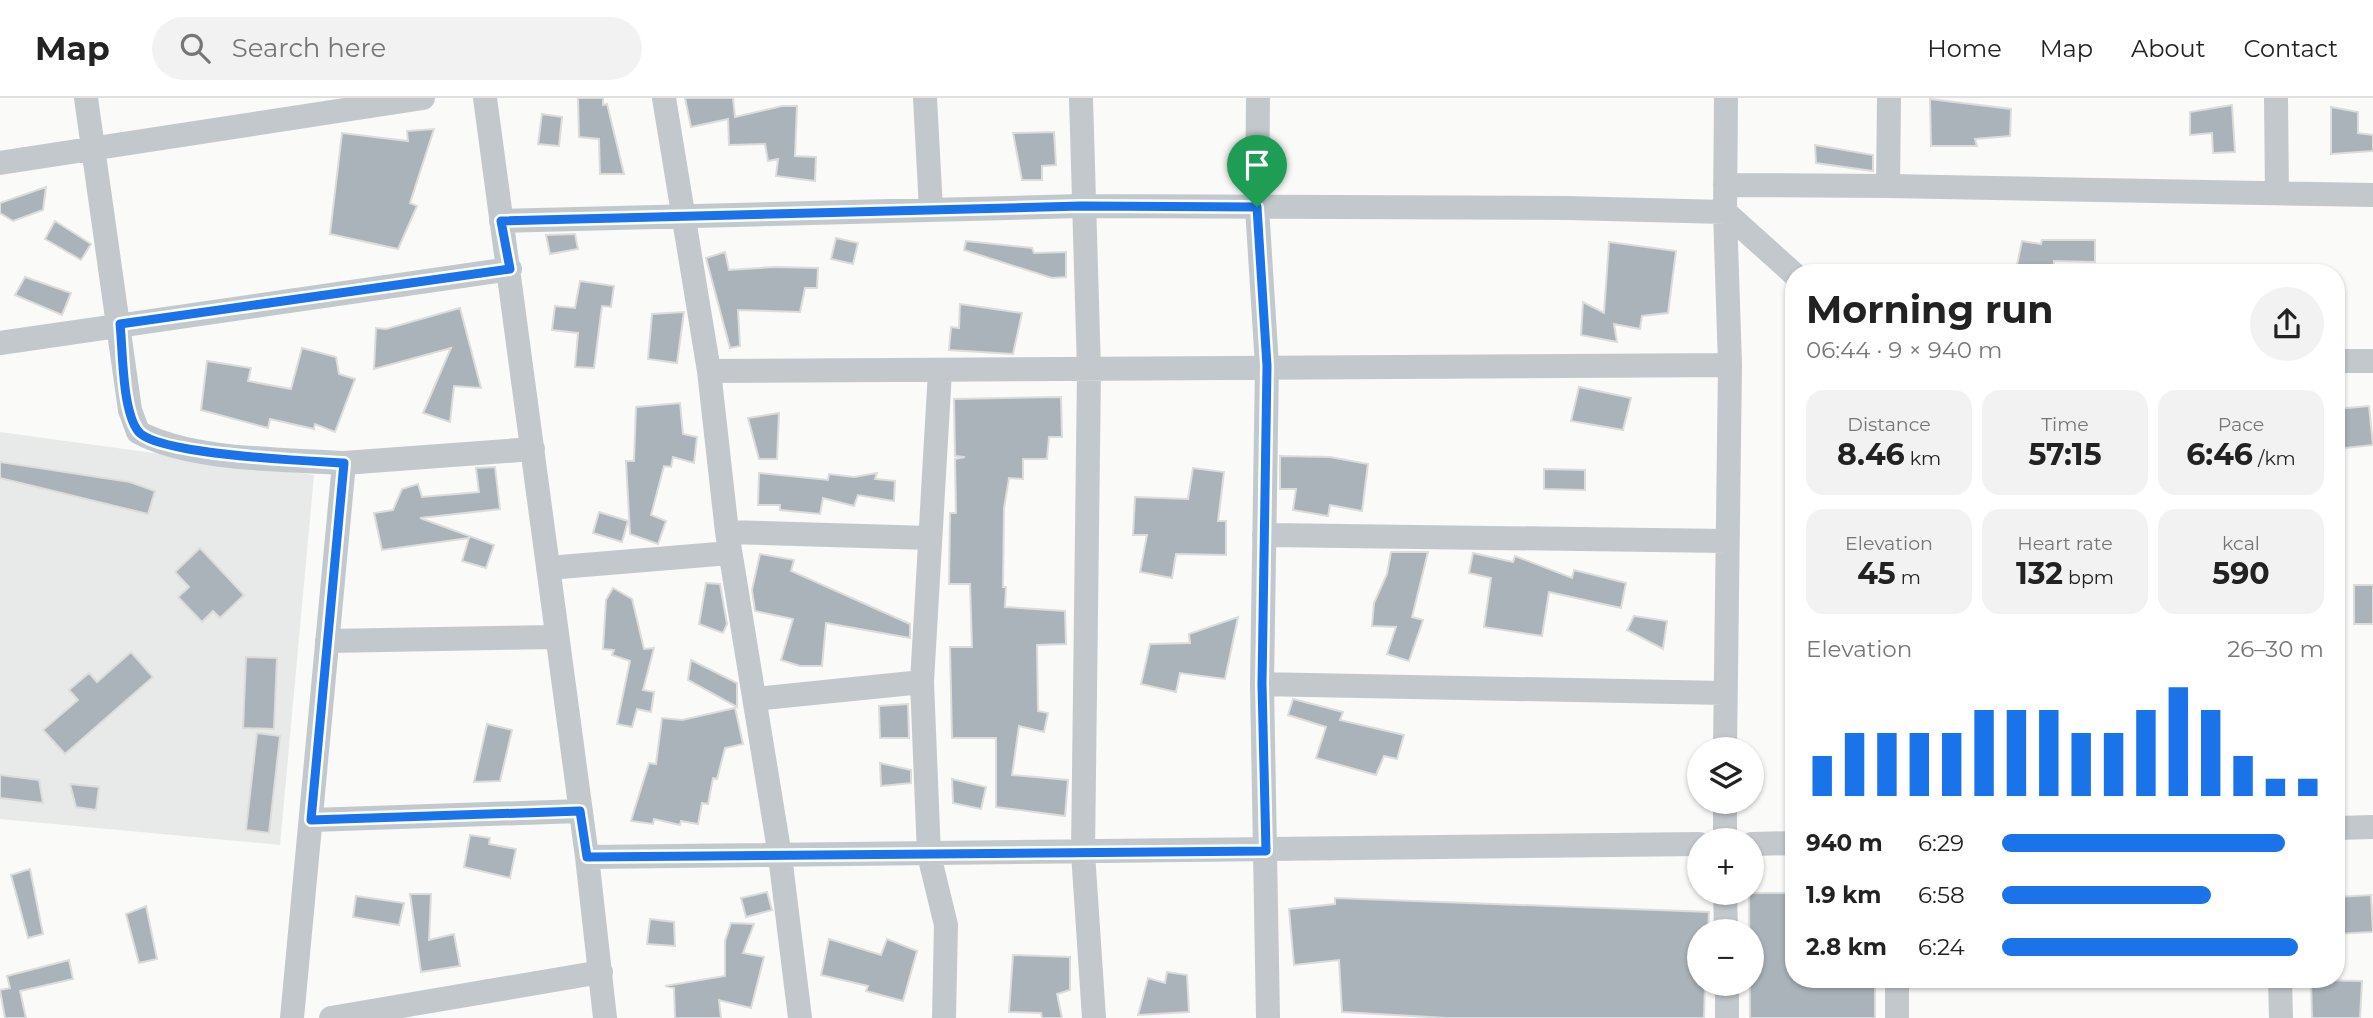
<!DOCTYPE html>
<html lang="en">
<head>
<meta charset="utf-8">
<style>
	body { margin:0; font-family:Montserrat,sans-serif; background:#f2f2f2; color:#222; height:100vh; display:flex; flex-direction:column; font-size:26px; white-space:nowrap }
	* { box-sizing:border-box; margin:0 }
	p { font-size:23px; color:#767676 }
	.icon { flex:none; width:38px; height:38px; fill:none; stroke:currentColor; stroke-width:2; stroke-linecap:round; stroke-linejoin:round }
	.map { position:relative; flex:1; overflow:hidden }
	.drawer { position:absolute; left:1785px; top:166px; width:560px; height:724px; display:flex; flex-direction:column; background:#fff; border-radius:28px; box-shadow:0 2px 5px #0004 }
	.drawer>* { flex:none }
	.fabs { position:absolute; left:1687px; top:639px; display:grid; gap:14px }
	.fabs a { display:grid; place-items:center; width:77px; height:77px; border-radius:50%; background:#fff; box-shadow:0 2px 5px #0004; font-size:35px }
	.pin { position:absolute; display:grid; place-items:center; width:60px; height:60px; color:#fff; margin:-72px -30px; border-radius:50% 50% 50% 0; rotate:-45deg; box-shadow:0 0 7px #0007 }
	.pin .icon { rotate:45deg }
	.round { display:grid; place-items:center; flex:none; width:74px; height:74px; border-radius:37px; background:#f2f2f2 }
	.head { display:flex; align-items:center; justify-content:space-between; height:119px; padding:0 21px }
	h1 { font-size:38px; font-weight:700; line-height:52px }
	.metrics { display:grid; grid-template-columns:repeat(3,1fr); gap:10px; height:119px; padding:7px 21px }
	.metrics div { display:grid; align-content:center; border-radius:18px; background:#f2f2f2; text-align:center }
	.metrics b { font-size:30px; font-weight:700 }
	.metrics small { font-size:19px; font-weight:400 }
	.metrics p { font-size:19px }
	.chart { height:196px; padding:14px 21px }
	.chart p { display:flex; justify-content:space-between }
	.chart svg { width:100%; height:126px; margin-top:7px; stroke:#1a73e8; stroke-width:6 }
	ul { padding:0 21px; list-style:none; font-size:23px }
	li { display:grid; grid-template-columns:112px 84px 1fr; align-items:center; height:52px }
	li i { height:18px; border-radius:9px; background:#1a73e8 }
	header { display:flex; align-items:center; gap:42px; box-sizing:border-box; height:98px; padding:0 35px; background:#fff; border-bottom:2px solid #e0e0e0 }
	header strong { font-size:33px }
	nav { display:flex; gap:38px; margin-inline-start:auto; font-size:24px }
	.search { width:490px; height:63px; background:#f2f2f2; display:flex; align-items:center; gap:18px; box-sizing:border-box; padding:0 24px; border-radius:38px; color:#767676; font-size:26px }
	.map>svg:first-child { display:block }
</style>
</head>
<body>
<header>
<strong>Map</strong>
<div class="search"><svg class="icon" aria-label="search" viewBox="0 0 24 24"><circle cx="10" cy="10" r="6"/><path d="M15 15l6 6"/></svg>Search here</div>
<nav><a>Home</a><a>Map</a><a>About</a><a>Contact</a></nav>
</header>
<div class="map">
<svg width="2373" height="920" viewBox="0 0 2373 920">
	<rect width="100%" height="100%" fill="#fafaf8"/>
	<path fill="#e8e9e9" d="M 0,334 L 314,377 L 280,747 L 0,721 Z"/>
	<path fill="#aab3b9" stroke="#dcdcda" stroke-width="2" d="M 578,0 L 603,0 L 603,7 L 607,6 L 624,76 L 600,76 L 599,41 L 579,39 Z
		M 685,0 L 733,0 L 735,19 L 782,8 L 797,8 L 795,58 L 816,59 L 815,83 L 776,78 L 778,61 L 768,63 L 765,46 L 729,47 L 728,21 L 691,29 Z
		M 1930,1 L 2011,11 L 2010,38 L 1975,41 L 1977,48 L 1931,48 Z
		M 2232,7 L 2235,54 L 2213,55 L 2212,35 L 2190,37 L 2190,14 Z
		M 2331,9 L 2358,14 L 2358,35 L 2373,37 L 2373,53 L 2331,56 Z
		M 542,16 L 562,19 L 559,48 L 538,46 Z
		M 434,31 L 410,105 L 417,108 L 398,151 L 330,136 L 342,35 L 408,43 L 407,33 Z
		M 1054,34 L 1056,67 L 1042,68 L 1042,82 L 1022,82 L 1013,35 Z
		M 1815,47 L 1873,57 L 1873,73 L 1816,65 Z
		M 46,89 L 43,112 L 13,123 L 0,115 L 0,105 Z
		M 55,123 L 91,146 L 81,162 L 45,141 Z
		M 575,136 L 578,151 L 550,156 L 546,137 Z
		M 836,140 L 858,145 L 853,166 L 831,161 Z
		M 2042,142 L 2095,142 L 2095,164 L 2054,163 L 2053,172 L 2017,167 L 2022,143 L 2041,146 Z
		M 966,143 L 1032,150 L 1034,155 L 1066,154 L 1066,179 L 1052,180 L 964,152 Z
		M 1609,144 L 1676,153 L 1668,215 L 1642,218 L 1640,231 L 1614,226 L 1617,244 L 1581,237 L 1583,204 L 1604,215 Z
		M 725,154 L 729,172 L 775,169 L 818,170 L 817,190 L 805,190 L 800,214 L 738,212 L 740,248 L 730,250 L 706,160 Z
		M 25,179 L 71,195 L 62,217 L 15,197 Z
		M 580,183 L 614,188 L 611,209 L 602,208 L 594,270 L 575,269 L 578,235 L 552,232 L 555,208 L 575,210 Z
		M 960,206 L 1022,215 L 1013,256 L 949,252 L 951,229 L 959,230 Z
		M 460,210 L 481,290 L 454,288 L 450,324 L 423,315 L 451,250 L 374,271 L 376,230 L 386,231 Z
		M 684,214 L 677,265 L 648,261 L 652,216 Z
		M 302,250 L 336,259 L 339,276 L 355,281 L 335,334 L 315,326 L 314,331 L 270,321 L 268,330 L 201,312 L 207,263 L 251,270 L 248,283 L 291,291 Z
		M 1579,289 L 1631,300 L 1623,332 L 1571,323 Z
		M 1061,299 L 1062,339 L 1049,339 L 1047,361 L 1023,361 L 1023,381 L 1009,380 L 1004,410 L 1003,489 L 1006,489 L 1005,509 L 1065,513 L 1066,546 L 1037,547 L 1038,613 L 1048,615 L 1044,634 L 1019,628 L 1012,677 L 1068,682 L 1065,718 L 996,709 L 996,640 L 952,640 L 950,549 L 972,549 L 970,486 L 949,486 L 950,415 L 956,415 L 955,361 L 965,359 L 955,358 L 954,301 Z
		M 680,305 L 683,336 L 697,339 L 694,365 L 673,359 L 671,369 L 664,368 L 651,417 L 666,423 L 658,446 L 630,436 L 626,363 L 634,363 L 636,309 Z
		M 2369,308 L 2373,347 L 2336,351 L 2336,311 Z
		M 779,315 L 777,361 L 759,361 L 748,320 Z
		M 1280,358 L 1330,359 L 1368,366 L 1362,413 L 1330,407 L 1328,418 L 1293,412 L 1296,391 L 1280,391 Z
		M 0,364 L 130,384 L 155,393 L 148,416 L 0,380 Z
		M 495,369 L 500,411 L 420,420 L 494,447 L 486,470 L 462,463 L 469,440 L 382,452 L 374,415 L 393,412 L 402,391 L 418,386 L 422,399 L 479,394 L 476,370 Z
		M 1193,370 L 1224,374 L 1218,423 L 1226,423 L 1226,457 L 1176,456 L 1172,480 L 1140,474 L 1147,437 L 1133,437 L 1135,399 L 1188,401 Z
		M 1544,371 L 1585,372 L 1585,392 L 1544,391 Z
		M 759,375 L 828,382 L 829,376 L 854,379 L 877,375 L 875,381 L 895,383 L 894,403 L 858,397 L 854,408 L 823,400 L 820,416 L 780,412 L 780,407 L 758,407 Z
		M 599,414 L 628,423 L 622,444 L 593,435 Z
		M 200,450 L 244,497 L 220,520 L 213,513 L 202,524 L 178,499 L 189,489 L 175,474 Z
		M 1391,454 L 1428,454 L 1412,519 L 1423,522 L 1409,563 L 1387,556 L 1396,529 L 1372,528 L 1374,505 L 1387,476 Z
		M 1473,455 L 1513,464 L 1515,458 L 1572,480 L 1574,472 L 1626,485 L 1621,510 L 1549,494 L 1542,538 L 1484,529 L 1491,480 L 1469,475 Z
		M 760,456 L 794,462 L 791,473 L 910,526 L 910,540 L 826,525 L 822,568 L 800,568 L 781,562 L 793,521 L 755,513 L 752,492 Z
		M 706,485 L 720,486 L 727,526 L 723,535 L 699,526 Z
		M 2354,487 L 2373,487 L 2373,526 L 2354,526 Z
		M 613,490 L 632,501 L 644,551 L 654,550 L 643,592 L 654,594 L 651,614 L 637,611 L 632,629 L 617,626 L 630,563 L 612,557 L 614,552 L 603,551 L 606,502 Z
		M 1634,518 L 1667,523 L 1663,551 L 1627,532 Z
		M 1238,519 L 1225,581 L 1180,575 L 1176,594 L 1141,586 L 1150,546 L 1190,545 L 1189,536 Z
		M 131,554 L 153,579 L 65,656 L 43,632 L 78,602 L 69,592 L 89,575 L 97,584 Z
		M 246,559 L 277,560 L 274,631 L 243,630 Z
		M 691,562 L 737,585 L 737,609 L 688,582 Z
		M 1293,601 L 1343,614 L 1340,622 L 1404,637 L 1397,661 L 1384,658 L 1376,677 L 1316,660 L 1326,629 L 1288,617 Z
		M 908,606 L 909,640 L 880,640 L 879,608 Z
		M 735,610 L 743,646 L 725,650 L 717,681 L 713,680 L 708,706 L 702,705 L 698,726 L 681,723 L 680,727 L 654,721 L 653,726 L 631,723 L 649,665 L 656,666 L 662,620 L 682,622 Z
		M 487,626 L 512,632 L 500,683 L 474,684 Z
		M 257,635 L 280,638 L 269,735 L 246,732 Z
		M 880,665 L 911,672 L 911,685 L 881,688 Z
		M 0,677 L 39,682 L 43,705 L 0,700 Z
		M 952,681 L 986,689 L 981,711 L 953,705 Z
		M 70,686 L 99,689 L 96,712 L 76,709 Z
		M 470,737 L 490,740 L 489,746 L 516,751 L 510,780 L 464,769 Z
		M 30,771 L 43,836 L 28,840 L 11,777 Z
		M 767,794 L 772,812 L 746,819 L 741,800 Z
		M 1749,795 L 1794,795 L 1794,882 L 1875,882 L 1875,920 L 1750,920 Z
		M 410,796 L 431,796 L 429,842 L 454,836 L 460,868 L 421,874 Z
		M 2371,797 L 2373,834 L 2336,836 L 2336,799 Z
		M 356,798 L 404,805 L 399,827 L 353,819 Z
		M 1335,800 L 1709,814 L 1708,833 L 1699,833 L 1699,886 L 1705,886 L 1704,920 L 1448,920 L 1342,914 L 1339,862 L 1294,867 L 1289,811 L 1335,806 Z
		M 146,808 L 157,861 L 139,865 L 126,816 Z
		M 650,821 L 674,824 L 675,848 L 647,846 Z
		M 731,825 L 754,826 L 743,855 L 764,859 L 751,910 L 719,902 L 721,920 L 675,920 L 674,890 L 665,888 L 725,878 L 725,843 Z
		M 829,841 L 881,857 L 887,841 L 917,853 L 903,903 L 866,893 L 868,888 L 821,877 Z
		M 1013,857 L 1070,859 L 1070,892 L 1057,896 L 1062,920 L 1042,920 L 1041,915 L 1009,914 Z
		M 69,862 L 73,881 L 20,893 L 26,920 L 5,920 L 0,892 L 10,890 L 7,878 Z
		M 1167,874 L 1187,877 L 1189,914 L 1138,917 L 1148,880 L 1165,885 Z
		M 2311,882 L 2362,883 L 2360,920 L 2312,920 Z"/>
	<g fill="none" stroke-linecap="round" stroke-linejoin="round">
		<path stroke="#c3c8cc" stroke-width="24" d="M 86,0 L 130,312 L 138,334 C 191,363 283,361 344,365
			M 485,0 L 587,759 L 605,920
			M 664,0 L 709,273 L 727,434 L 780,758 L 800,920
			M 925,0 L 931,111
			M 1081,0 L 1089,272 L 1083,755 L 1094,920
			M 1258,0 L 1257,109 L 1267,268 L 1262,586 L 1268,920
			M 2276,0 L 2277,95
			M 0,65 L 423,0
			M 1725,87 L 1888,88 L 1889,0
			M 1888,88 L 2373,97
			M 501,123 L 1081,108 L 1567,110 L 1725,114 L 1794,176
			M 0,245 L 510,171
			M 2336,263 L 2373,263
			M 709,273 L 1730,267
			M 940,273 L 922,584 L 929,757 L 946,827 L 944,920
			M 727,434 L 930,440
			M 1264,437 L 1727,443
			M 548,470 L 730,455
			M 327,543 L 556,539
			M 1262,586 L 1725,595
			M 755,601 L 922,584
			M 1725,651 L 1730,267 L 1725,114 L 1726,0
			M 1725,704 L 1725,742
			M 311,722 L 581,713
			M 2336,730 L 2373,729
			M 1752,746 L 1794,745
			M 587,759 L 1699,746
			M 1725,794 L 1726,833
			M 1897,882 L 1897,920
			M 2280,882 L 2281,920
			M 1727,886 L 1727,920
			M 292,920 L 344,365 L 533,351
			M 331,920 L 601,874"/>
	</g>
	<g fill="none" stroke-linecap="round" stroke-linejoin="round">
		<defs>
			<path id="route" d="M 1081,108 L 1257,109 L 1267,268 L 1262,586 L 1266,753 L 587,759 L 580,713 L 311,722 L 344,365 C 309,363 156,357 138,333 C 122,312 123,253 120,226 L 510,171 L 501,123 Z"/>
		</defs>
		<use href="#route" stroke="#fff" stroke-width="14"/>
		<use href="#route" stroke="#1a73e8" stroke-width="9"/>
	</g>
</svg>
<div class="fabs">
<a><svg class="icon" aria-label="layers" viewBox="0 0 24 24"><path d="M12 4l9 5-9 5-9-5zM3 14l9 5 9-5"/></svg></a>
<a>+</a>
<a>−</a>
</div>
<div class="pin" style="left:1257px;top:109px;background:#1e9e55"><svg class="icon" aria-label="arrive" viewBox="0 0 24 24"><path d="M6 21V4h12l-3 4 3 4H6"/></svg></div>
<section class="drawer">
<div class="head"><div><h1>Morning run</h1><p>06:44 · 9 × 940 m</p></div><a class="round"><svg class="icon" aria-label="share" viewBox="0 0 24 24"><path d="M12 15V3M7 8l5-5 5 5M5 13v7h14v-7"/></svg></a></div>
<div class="metrics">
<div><p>Distance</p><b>8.46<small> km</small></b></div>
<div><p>Time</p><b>57:15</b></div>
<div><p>Pace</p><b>6:46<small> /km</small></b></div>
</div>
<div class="metrics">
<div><p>Elevation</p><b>45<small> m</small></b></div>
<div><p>Heart rate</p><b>132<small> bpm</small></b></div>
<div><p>kcal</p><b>590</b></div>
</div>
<div class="chart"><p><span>Elevation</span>26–30 m</p>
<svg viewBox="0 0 160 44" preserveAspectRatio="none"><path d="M5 44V30M15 44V22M25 44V22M35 44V22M45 44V22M55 44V14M65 44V14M75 44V14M85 44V22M95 44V22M105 44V14M115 44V6M125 44V14M135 44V30M145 44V38M155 44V38"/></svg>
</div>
<ul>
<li><b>940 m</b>6:29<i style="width:88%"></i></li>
<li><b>1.9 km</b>6:58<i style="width:65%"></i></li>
<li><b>2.8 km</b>6:24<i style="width:92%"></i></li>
</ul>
</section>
</div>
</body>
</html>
